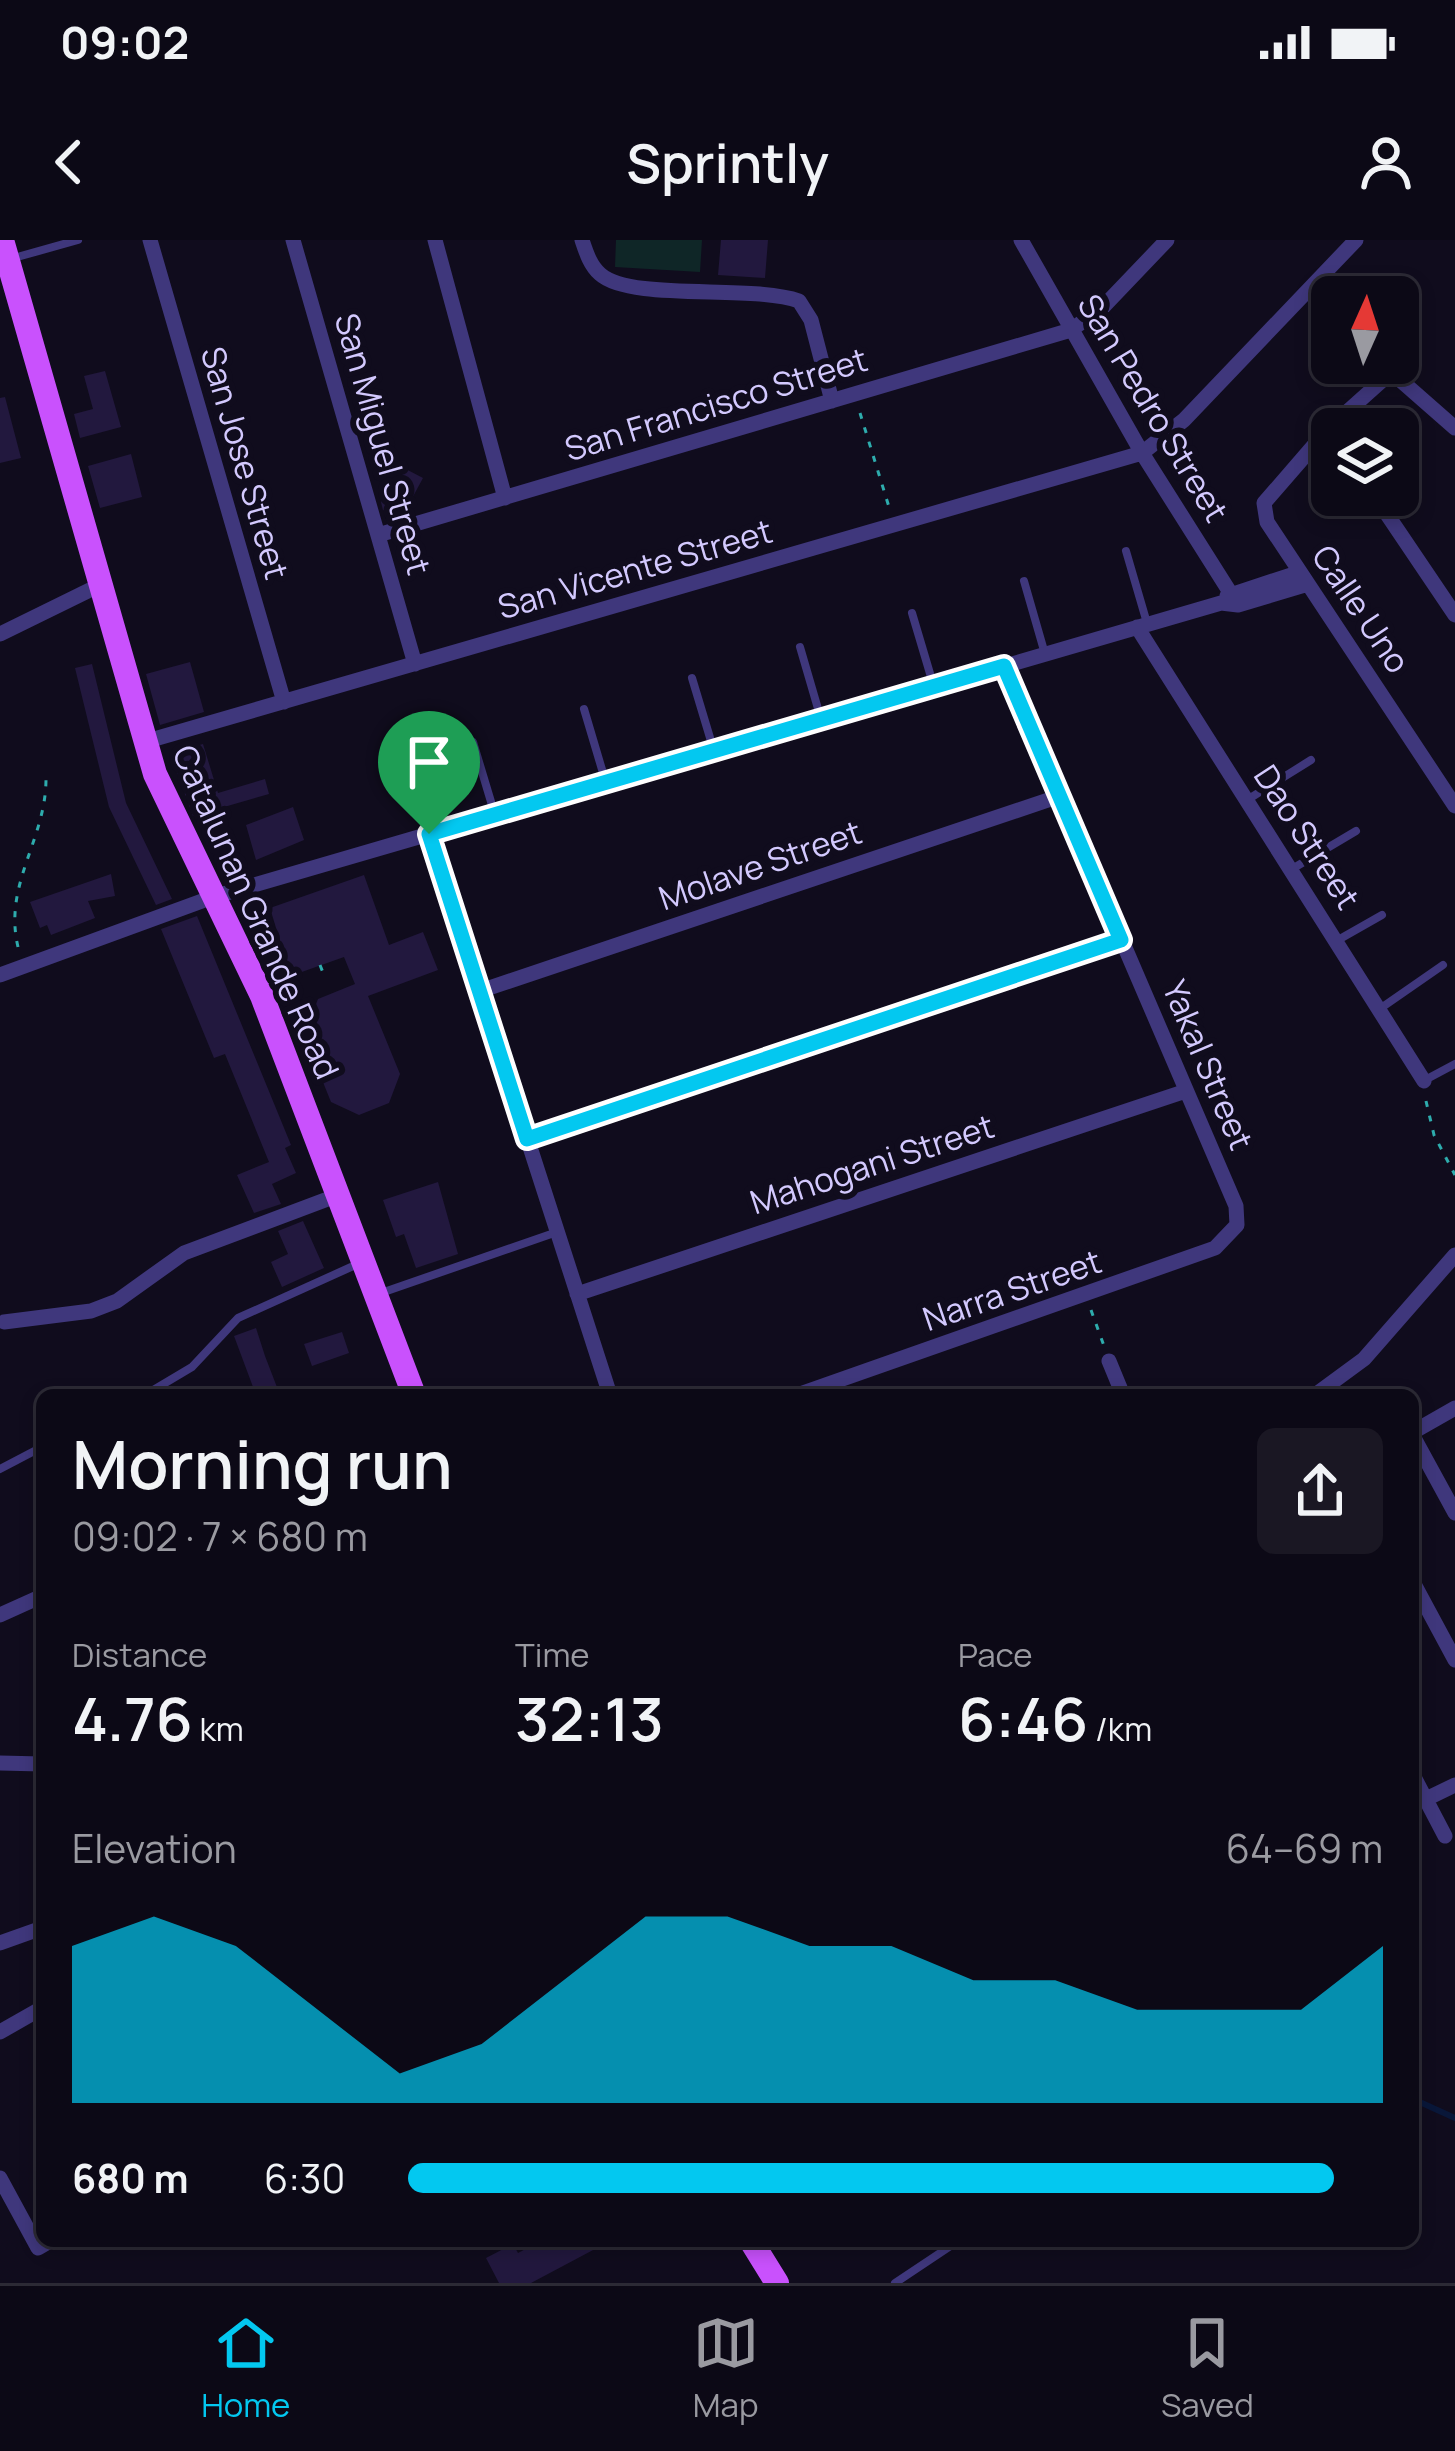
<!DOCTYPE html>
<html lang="en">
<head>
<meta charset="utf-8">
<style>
	body { margin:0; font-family:Manrope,sans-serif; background:#1a1723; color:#f1f3f6; height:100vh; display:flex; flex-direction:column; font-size:45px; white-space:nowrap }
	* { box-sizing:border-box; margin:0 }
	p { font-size:39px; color:#9a9aa1 }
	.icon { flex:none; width:66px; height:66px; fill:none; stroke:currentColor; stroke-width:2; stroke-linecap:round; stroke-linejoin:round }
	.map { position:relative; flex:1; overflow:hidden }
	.sheet { position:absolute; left:36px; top:1149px; width:1383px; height:858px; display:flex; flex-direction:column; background:#0c0916; border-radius:18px; box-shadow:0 6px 18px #0003,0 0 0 3px #2c2a35 }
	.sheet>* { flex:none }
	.needle { width:78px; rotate:3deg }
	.fabs { position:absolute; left:1311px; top:36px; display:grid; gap:24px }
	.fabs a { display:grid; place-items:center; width:108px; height:108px; border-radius:18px; background:#0c0916; box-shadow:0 6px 18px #0003,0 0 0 3px #2c2a35; font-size:60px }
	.pin { position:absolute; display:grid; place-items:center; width:102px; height:102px; color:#fff; margin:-123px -51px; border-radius:50% 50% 50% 0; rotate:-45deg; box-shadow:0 0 12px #0007 }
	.pin .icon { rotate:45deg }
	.round { display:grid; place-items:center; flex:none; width:126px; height:126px; border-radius:18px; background:#1a1723 }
	.overview { display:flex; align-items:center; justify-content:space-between; height:204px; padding:0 36px }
	h1 { font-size:66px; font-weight:600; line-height:90px }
	.metrics { display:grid; grid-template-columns:repeat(3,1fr); gap:18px; height:204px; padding:12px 36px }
	.metrics div { display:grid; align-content:center }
	.metrics b { font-size:60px; font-weight:600 }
	.metrics small { font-size:33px; font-weight:400 }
	.metrics p { font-size:33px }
	.chart { height:336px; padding:24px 36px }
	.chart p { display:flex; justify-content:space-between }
	.chart svg { width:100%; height:216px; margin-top:12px; fill:#03c8f0; opacity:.7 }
	ul { padding:0 36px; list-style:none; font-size:39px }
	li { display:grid; grid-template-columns:192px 144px 1fr; align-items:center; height:90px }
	li i { height:30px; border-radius:15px; background:#03c8f0 }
	.status { display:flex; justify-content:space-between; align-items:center; height:84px; padding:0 60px; background:#0c0916; direction:ltr }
	.status svg { height:33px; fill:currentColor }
	header { display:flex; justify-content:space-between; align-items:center; height:156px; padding:0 36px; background:#0c0916; font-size:54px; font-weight:600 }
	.dock { display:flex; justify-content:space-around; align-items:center; height:168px; border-top:3px solid #2c2a35; background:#0c0916; font-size:33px; color:#9a9aa1 }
	.dock a { display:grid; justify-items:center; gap:6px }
	.dock .on { color:#03c8f0 }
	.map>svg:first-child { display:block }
</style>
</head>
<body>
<div class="status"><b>09:02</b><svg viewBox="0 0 49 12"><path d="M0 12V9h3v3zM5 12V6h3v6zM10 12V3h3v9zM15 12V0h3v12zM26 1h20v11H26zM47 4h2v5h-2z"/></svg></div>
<header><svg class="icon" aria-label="back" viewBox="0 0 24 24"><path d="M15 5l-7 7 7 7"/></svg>Sprintly<svg class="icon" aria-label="person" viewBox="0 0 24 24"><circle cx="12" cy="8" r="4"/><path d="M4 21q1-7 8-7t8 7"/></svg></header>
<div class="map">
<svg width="1455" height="2043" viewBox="0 0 1455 2043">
	<rect width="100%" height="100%" fill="#100c1d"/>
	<path fill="#0f2627" d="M 616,0 L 702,0 L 700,32 L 615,27 Z"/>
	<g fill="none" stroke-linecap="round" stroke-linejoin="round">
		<path stroke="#091739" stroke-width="6" d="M 1413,1859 L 1455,1878"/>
	</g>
	<path fill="#22183e" d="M 721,0 L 768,0 L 765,38 L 718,35 Z
		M 105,131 L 121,187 L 80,198 L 74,174 L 93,169 L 84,136 Z
		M 5,157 L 21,218 L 0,223 L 0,158 Z
		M 131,214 L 142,257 L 100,268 L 88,226 Z
		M 400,226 L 423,238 L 403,275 L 397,277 L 383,270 L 381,262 Z
		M 190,422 L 204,472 L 160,485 L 146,434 Z
		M 92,424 L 126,563 L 172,659 L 156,665 L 109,567 L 75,428 Z
		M 203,504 L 218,553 L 265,539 L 269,554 L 193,576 L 170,513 Z
		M 293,567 L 304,600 L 256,620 L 246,585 Z
		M 111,634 L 115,656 L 88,661 L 95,678 L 51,695 L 47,685 L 40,688 L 30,662 Z
		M 364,635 L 389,705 L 423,692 L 438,730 L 368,756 L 400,834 L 389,863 L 359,875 L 331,862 L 304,795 L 318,759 L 355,744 L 344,717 L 282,739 L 276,724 L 286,721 L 270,668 Z
		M 197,676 L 291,905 L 285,908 L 296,933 L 272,944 L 281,964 L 254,973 L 237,935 L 269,922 L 225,814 L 214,818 L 161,689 Z
		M 438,942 L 458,1014 L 416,1028 L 404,994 L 396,997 L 383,960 Z
		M 303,981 L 324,1028 L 282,1047 L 271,1022 L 288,1014 L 278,991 Z
		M 256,1088 L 265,1116 L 280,1155 L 256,1155 L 234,1096 Z
		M 342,1092 L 349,1113 L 312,1126 L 304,1104 Z
		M 541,2001 L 610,2001 L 531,2043 L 499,2043 L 486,2018 L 513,2004 L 518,2013 Z"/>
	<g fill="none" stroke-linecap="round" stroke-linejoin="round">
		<path stroke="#2eacad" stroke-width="3" stroke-dasharray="6 9" stroke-linecap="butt" d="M 860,173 L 889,267
			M 18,707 C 3,644 46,600 46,539
			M 320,725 L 324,735
			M 1426,861 L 1434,895 L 1455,935
			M 1091,1070 L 1104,1106"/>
		<path stroke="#3f377c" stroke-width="8" d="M 10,19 L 78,0
			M 1126,311 L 1147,383
			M 1024,341 L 1045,414
			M 912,373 L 934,447
			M 800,407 L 821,479
			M 692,438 L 714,511
			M 584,469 L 606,543
			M 473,502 L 495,575
			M 1247,560 L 1311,520
			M 1292,629 L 1356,591
			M 1338,700 L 1382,675
			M 1381,768 L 1443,725
			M 1425,840 L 1455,824
			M 381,1053 L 557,992
			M 145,1155 L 192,1127 L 238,1078 L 360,1023
			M 0,1229 L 42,1207
			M 895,2043 L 958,2001"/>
		<path stroke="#3f377c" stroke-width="15" d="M 150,0 L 284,462
			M 293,0 L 415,424
			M 435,0 L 505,258
			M 582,0 C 586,12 590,25 600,34 C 631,62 752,44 799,61 L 811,80 L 832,161
			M 1021,0 L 1142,213 L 1238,365
			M 1455,188 L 1398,138 L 1386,137 L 1329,188 L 1264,263 L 1267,282 L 1455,566
			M 1374,255 L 1455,375
			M 378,295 L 1071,90 L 1103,67 L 1167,0
			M 1227,356 L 1300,332
			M 1137,387 L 1424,841
			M 0,394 L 100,345
			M 144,502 L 1142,213 L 1184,180 L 1356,0
			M 429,594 L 610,1155
			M 0,735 L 213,657 L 1221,363 L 1238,365 L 1308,344
			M 480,751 L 1060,556
			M 527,900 L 1121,700
			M 577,1054 L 1186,851
			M 4,1082 L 91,1071 L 117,1061 L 184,1013 L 341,954
			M 1109,1121 L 1123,1155
			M 797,1155 L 1215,1008 L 1237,985 L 1236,966 L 1004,426
			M 1315,1155 L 1364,1119 L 1455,1015
			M 1413,1192 L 1455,1168
			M 1413,1196 L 1455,1273
			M 1413,1342 L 1455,1420
			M 0,1375 L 42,1356
			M 0,1523 L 42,1524
			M 1413,1535 L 1445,1596
			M 1426,1559 L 1455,1545
			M 0,1703 L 42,1688
			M 0,1792 L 42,1768
			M 0,1938 L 38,2008 L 50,2001"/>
		<path stroke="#c951fd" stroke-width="24" d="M 2,0 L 155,534 L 262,756 L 414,1155
			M 751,2001 L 777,2043"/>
	</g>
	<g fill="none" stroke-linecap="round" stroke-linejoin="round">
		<defs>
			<path id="route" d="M 1004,426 L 1121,700 L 527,899 L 429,594 Z"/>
		</defs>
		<use href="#route" stroke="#fff" stroke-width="24"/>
		<use href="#route" stroke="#03c8f0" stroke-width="15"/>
	</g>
	<g text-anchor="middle" stroke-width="12" stroke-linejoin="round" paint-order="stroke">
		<g font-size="33" fill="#d3c9fe" stroke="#100c1d">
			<text transform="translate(716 164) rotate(-17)" y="12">San Francisco Street</text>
			<text transform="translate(1153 168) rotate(59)" y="12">San Pedro Street</text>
			<text transform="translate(383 204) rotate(74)" y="12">San Miguel Street</text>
			<text transform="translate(245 223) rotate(74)" y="12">San Jose Street</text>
			<text transform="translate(635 329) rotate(-16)" y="12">San Vicente Street</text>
			<text transform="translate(1361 369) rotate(56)" y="12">Calle Uno</text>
			<text transform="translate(1307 597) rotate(57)" y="12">Dao Street</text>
			<text transform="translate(760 625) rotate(-19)" y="12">Molave Street</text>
			<text transform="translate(256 672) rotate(66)" y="12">Catalunan Grande Road</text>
			<text transform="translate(1208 825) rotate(67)" y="12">Yakal Street</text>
			<text transform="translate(872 924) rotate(-18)" y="12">Mahogani Street</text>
			<text transform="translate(1012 1050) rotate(-19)" y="12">Narra Street</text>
		</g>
	</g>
</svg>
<div class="fabs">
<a><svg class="needle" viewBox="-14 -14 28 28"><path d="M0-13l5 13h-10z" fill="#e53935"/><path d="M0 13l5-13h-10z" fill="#9a9aa1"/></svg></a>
<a><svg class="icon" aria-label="layers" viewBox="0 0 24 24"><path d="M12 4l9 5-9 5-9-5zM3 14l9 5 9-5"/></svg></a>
</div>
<div class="pin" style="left:429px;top:594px;background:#1e9e55"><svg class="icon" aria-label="arrive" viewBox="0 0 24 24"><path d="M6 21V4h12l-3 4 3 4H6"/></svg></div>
<section class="sheet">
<div class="overview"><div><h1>Morning run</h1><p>09:02 · 7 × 680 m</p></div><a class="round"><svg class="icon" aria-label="share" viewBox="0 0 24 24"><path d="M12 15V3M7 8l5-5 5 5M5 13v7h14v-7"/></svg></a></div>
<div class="metrics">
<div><p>Distance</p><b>4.76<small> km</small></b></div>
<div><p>Time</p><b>32:13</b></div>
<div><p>Pace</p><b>6:46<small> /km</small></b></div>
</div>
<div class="chart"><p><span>Elevation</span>64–69 m</p>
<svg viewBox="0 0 160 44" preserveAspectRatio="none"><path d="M0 44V12L10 6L20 12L30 25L40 38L50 32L60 19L70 6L80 6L90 12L100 12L110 19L120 19L130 25L140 25L150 25L160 12V44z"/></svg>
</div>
<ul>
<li><b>680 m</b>6:30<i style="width:95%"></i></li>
</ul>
</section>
</div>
<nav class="dock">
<a class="on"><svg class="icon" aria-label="home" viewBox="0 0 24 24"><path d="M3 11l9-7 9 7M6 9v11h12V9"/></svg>Home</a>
<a><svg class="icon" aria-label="map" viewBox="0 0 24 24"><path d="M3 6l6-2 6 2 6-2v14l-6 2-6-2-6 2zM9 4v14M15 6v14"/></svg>Map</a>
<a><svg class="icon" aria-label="saved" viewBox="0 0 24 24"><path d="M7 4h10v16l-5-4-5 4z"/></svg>Saved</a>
</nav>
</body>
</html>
